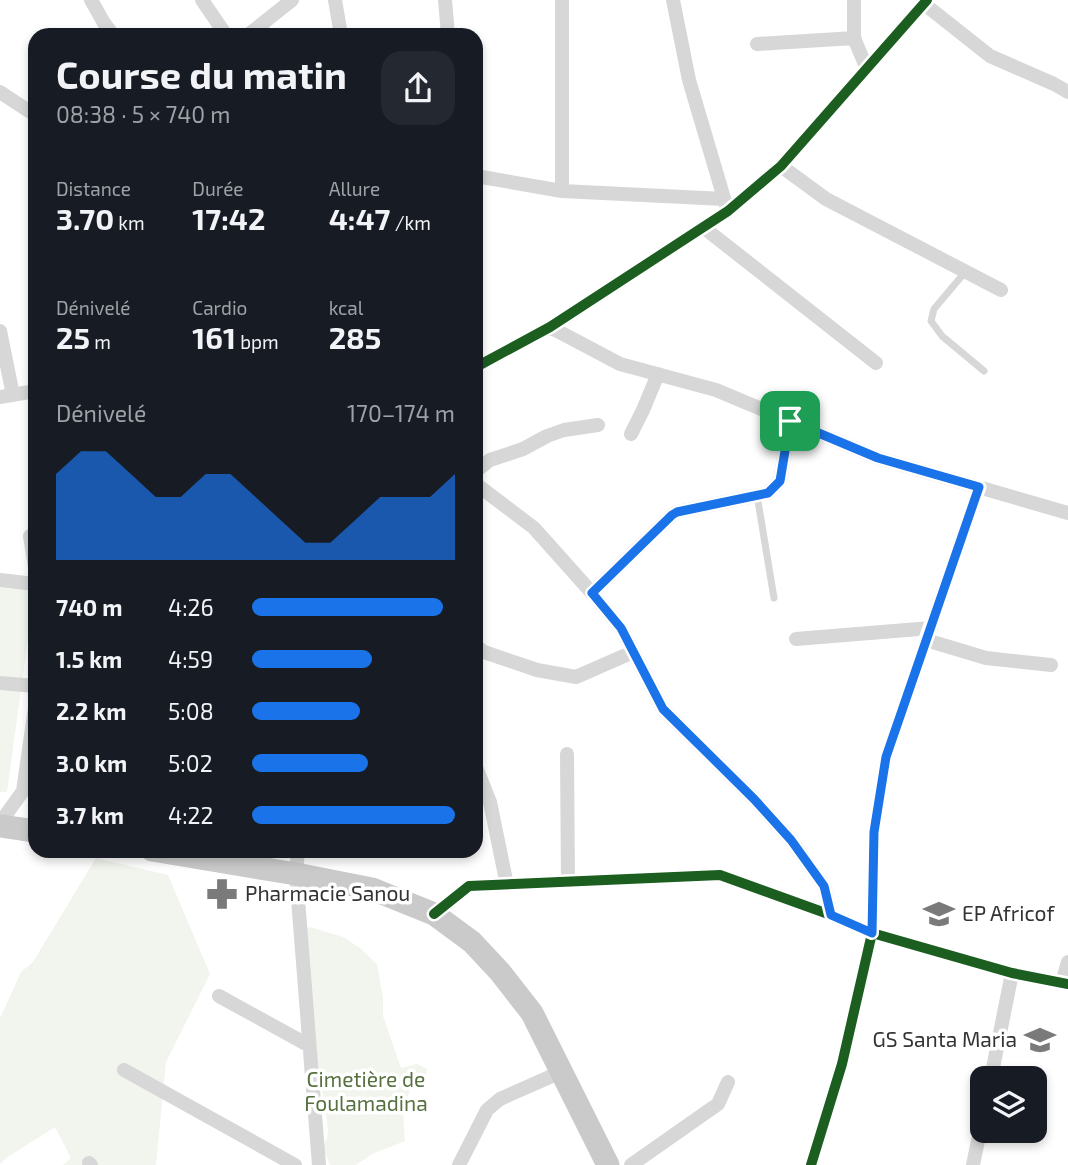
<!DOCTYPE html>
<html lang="fr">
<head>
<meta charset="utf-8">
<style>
	body { margin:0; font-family:"Exo 2",sans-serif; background:#242831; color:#f1f3f6; height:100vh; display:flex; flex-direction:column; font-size:26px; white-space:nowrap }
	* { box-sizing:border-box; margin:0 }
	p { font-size:23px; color:#9ea1a6 }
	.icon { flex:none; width:38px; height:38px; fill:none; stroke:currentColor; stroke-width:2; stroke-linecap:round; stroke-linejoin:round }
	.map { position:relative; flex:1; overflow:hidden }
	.details { position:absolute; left:28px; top:28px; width:455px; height:830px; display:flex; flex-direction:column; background:#171b24; border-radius:21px; box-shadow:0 4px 10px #0003 }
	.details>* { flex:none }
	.controls { position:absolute; left:970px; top:1066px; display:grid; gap:14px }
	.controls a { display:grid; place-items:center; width:77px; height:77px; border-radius:14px; background:#171b24; box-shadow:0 4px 10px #0003; font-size:35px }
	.pin { position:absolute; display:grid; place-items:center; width:60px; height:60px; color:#fff; margin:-30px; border-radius:14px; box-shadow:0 4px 10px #0006 }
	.round { display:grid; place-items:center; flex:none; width:74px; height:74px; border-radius:21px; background:#242831 }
	.head { display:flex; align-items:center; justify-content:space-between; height:119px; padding:0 28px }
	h1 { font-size:38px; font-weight:700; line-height:52px }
	.stats { display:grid; grid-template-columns:repeat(3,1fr); gap:10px; height:119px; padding:7px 28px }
	.stats div { display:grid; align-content:center }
	.stats b { font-size:30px; font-weight:700 }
	.stats small { font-size:19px; font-weight:400 }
	.stats p { font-size:19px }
	.chart { height:196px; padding:14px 28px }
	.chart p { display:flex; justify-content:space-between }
	.chart svg { width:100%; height:126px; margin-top:7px; fill:#1a73e8; opacity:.7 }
	ul { padding:0 28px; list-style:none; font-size:23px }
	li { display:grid; grid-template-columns:112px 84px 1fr; align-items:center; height:52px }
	li i { height:18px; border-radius:9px; background:#1a73e8 }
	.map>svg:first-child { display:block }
</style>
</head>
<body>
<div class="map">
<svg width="1068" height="1165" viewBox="0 0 1068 1165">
	<rect width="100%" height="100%" fill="#fff"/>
	<path fill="#f1f5ed" d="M 0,583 L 35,588 L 7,792 L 0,792 Z
		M 96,858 L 168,875 L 210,974 L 166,1062 L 156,1165 L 63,1165 L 71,1158 L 55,1127 L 6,1158 L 0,1164 L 0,1018 L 21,972 L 33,962 Z
		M 310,927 L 343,937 L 360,948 L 377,964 L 383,998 L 383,1016 L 401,1068 L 417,1064 L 427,1069 L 425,1080 L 411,1086 L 403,1113 L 405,1141 L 372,1154 L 356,1165 L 330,1165 L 323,1148 L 328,1134 L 327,1121 L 311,1022 L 303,930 Z"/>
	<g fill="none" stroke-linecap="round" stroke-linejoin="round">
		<path stroke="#d7d7d7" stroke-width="7" d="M 966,271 L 934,309 L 931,321 L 942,336 L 984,371
			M 757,495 L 774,598"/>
		<path stroke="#d7d7d7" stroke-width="14" d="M 91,0 L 104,23 L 113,35
			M 202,0 L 226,35
			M 335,0 L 341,35
			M 445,0 L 448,35
			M 562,0 L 562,191
			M 673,0 L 689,80 L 726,205
			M 854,0 L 854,38 L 867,69
			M 923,3 L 990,56 L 1054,84 L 1068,92
			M 248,35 L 292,0
			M 757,44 L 854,38
			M 0,92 L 35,115
			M 781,166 L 826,199 L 1001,290
			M 476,176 L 562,191 L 724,199
			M 703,227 L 876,363
			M 550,327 L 620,364 L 716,390 L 878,458 L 1068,513
			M 0,331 L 13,395
			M 476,367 L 550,327 L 728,211 L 781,166 L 927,0
			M 0,397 L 35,391
			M 631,434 L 643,410 L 658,374
			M 476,471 L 490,460 L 523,449 L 547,436 L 564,430 L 598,425
			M 476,484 L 534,528 L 592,593 L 621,628 L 663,709 L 754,799 L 791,840 L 824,886 L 831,915
			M 30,536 L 35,567
			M 0,580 L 35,584
			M 592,593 L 672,515 L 677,512 L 768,493 L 780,481 L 790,421
			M 796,639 L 931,628
			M 926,640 L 986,658 L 1051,665
			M 476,646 L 484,652 L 537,670 L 576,677 L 633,652
			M 0,683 L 35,686
			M 567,754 L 568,882
			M 476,767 L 490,802 L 507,885
			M 0,823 L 23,791 L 35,708
			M 298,850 L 296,874 L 319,1165
			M 434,914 L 469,886 L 720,875 L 831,915 L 872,933 L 1012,973 L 1068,984
			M 1062,983 L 1068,962
			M 219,996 L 308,1045
			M 124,1070 L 295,1165
			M 991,1078 L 1012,973
			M 89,1163 L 91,1165
			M 459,1165 L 487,1110 L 500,1099 L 561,1072
			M 631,1165 L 718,1104 L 728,1082
			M 811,1165 L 842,1064 L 872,933 L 874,832 L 885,757 L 979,487
			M 973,1165 L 982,1121"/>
		<path stroke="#cacaca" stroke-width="23" d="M 0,826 L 35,831
			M 152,850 L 296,874 L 372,889 L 434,914 L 472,942 L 500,972 L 532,1013 L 608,1165"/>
		<defs>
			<path id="cycleway" d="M 476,367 L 550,327 L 728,211 L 781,166 L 927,0
				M 434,914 L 469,886 L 720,875 L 831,915 L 872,933 L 1012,973 L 1068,984
				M 811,1165 L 842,1064 L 872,933 L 874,832 L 885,757 L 979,487"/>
		</defs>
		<use href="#cycleway" stroke="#fff" stroke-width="15"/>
		<use href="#cycleway" stroke="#1b5e20" stroke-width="10"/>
	</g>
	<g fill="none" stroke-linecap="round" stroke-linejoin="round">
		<defs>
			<path id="route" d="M 790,421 L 878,458 L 979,487 L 886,757 L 874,832 L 872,933 L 831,915 L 824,886 L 791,840 L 754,799 L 663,709 L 621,628 L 592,593 L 672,515 L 677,512 L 768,493 L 780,481 Z"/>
		</defs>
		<use href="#route" stroke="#fff" stroke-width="14"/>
		<use href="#route" stroke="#1a73e8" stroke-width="9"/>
	</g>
	<defs>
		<symbol id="pharmacy-bare" viewBox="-9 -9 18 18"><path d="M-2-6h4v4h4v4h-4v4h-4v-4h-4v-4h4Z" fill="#7a7a7a" stroke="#fff" stroke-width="2.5" paint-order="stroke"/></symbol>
		<symbol id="school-bare" viewBox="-9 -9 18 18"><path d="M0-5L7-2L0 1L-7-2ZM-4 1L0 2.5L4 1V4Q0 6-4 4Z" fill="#7a7a7a" stroke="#fff" stroke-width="2.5" paint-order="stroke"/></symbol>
	</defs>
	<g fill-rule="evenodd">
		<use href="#pharmacy-bare" x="200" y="872" width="44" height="44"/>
		<use href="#school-bare" x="917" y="892" width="44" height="44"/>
		<use href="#school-bare" x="1018" y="1018" width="44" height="44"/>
	</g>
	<g text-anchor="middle" stroke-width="7" stroke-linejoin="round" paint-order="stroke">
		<g font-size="21" fill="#333" stroke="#fff" text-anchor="start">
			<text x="245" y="901">Pharmacie Sanou</text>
			<text x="962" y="921">EP Africof</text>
			<text x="1017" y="1047" text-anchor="end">GS Santa Maria</text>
		</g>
		<g font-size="21" fill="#56703f" stroke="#fff">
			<text x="366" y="1087">Cimetière de<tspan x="366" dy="24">Foulamadina</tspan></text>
		</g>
	</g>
</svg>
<div class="controls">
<a><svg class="icon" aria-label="layers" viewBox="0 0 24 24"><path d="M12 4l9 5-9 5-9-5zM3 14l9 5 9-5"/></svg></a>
</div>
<div class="pin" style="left:790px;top:421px;background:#1e9e55"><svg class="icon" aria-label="arrive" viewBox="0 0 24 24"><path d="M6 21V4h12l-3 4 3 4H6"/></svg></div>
<section class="details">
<div class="head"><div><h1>Course du matin</h1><p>08:38 · 5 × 740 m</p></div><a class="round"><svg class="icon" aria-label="share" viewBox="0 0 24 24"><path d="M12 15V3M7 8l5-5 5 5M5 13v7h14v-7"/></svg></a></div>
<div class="stats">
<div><p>Distance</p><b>3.70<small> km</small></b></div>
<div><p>Durée</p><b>17:42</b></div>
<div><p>Allure</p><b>4:47<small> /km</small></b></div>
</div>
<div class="stats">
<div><p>Dénivelé</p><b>25<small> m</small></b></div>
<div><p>Cardio</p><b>161<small> bpm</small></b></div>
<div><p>kcal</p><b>285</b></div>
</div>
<div class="chart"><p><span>Dénivelé</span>170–174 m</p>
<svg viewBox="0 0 160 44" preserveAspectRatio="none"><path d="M0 44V14L10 6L20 6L30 14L40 22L50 22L60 14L70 14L80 22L90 30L100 38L110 38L120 30L130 22L140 22L150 22L160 14V44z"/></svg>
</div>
<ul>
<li><b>740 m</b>4:26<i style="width:94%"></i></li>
<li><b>1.5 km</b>4:59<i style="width:59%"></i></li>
<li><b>2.2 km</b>5:08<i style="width:53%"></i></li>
<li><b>3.0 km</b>5:02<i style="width:57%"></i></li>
<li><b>3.7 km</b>4:22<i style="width:100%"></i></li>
</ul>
</section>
</div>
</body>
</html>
